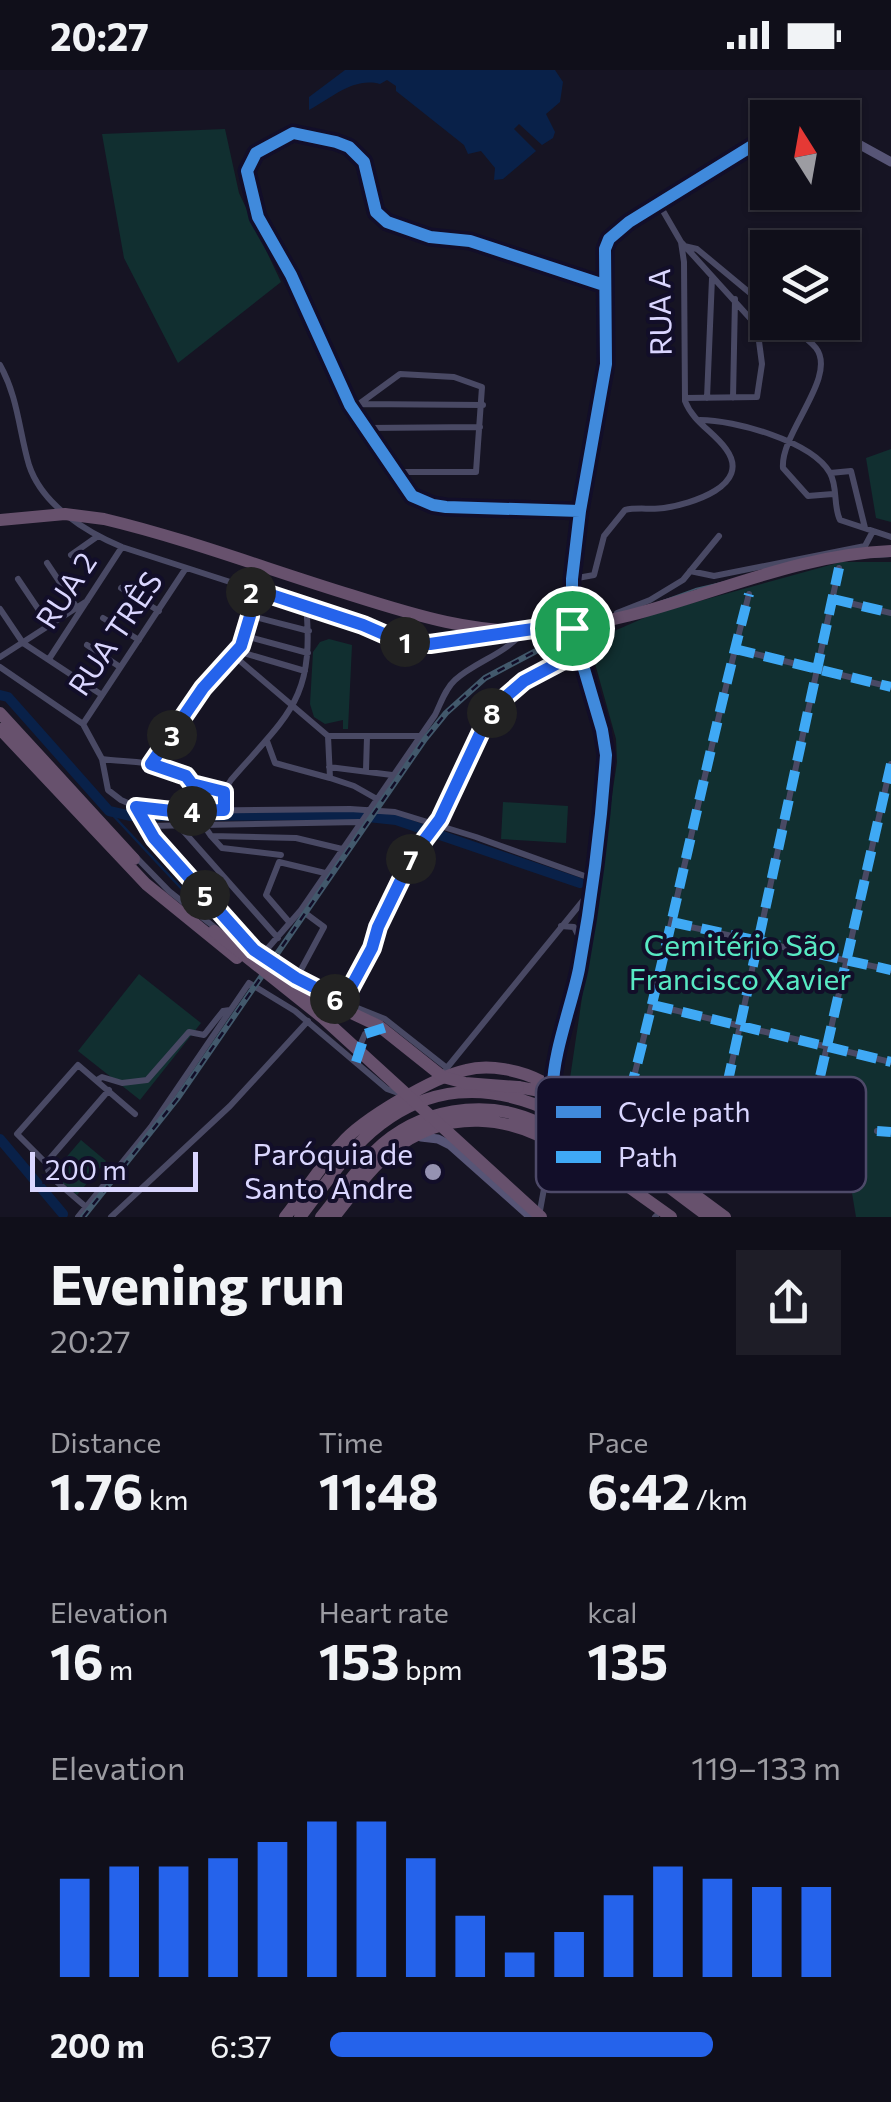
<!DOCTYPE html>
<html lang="en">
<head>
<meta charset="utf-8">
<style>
	body { margin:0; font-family:Commissioner,sans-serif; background:#1e1d27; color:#f1f3f6; height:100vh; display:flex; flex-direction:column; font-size:38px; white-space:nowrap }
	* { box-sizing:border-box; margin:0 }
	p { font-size:32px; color:#9c9ca2 }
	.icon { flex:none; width:55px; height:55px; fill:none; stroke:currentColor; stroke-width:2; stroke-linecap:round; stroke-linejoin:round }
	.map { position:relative; height:1147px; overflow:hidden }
	.drawer { display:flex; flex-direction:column; background:#100f1a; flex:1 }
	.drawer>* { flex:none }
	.needle { width:65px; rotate:349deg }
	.fabs { position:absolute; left:750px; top:30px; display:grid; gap:20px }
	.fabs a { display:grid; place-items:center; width:110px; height:110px; border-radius:0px; background:#100f1a; box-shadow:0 2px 8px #0004,0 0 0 2px #302f39; font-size:50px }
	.scale { position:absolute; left:30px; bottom:25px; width:168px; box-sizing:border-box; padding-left:10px; border:5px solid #dad6ff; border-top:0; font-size:28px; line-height:35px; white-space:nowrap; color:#dad6ff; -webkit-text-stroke:8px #120e29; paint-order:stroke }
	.pin { position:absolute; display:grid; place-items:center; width:85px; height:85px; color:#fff; margin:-42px; border:5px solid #fff; border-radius:50%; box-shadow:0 2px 10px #0007 }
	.km { position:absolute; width:50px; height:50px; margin:-25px; border-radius:50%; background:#222; color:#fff; font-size:28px; line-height:50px; text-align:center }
	.round { display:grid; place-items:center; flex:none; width:105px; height:105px; border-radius:0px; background:#1e1d27 }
	.headline { display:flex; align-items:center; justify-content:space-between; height:170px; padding:0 50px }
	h1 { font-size:55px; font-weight:700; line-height:75px }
	.metrics { display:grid; grid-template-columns:repeat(3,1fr); gap:15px; height:170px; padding:10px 50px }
	.metrics div { display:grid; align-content:center }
	.metrics b { font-size:50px; font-weight:700 }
	.metrics small { font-size:28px; font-weight:400 }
	.metrics p { font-size:28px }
	.chart { height:280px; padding:20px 50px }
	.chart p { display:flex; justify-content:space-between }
	.chart svg { width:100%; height:180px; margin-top:10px; stroke:#2563eb; stroke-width:6 }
	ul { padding:0 50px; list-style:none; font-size:32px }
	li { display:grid; grid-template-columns:160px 120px 1fr; align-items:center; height:75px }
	li i { height:25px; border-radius:12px; background:#2563eb }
	.status { display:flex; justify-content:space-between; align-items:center; height:70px; padding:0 50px; background:#100f1a; direction:ltr }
	.status svg { height:28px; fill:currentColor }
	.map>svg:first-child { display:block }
</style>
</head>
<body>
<div class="status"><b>20:27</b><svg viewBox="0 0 49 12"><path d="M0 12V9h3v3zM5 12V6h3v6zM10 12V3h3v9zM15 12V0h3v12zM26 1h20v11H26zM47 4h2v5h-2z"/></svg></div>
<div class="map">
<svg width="891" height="1147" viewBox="0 0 891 1147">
	<rect width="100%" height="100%" fill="#161423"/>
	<path fill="#112f30" d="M 225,59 L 239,123 L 281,212 L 178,293 L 124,188 L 102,64 Z
		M 891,379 L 891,452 L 876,448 L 866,388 Z
		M 841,492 L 891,492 L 891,1147 L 856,1147 L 845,1081 L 639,1028 L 569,1015 L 617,692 L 616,669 L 589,572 L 653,544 Z
		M 329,569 L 352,575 L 348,659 L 343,659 L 343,650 L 325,654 L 314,647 L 310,634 L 313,582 L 320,572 Z
		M 503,732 L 568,736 L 566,773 L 501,769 Z
		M 139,904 L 201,953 L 140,1030 L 78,981 Z
		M 81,1070 L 106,1091 L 77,1125 L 52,1104 Z"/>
	<path fill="#092149" d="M 345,0 L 555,0 L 563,12 L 560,32 L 546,44 L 555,62 L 553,68 L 542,75 L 519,54 L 514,59 L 536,81 L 503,109 L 494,110 L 495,98 L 481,81 L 468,84 L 464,75 L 396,21 L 396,16 L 387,10 L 380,14 C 353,7 332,28 309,40 L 309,27 Z"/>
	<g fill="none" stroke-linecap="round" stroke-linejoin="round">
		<path stroke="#092149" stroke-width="2.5" d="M 109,741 L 193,831"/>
		<path stroke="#092149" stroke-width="10" d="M 0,625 L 8,627 L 109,741 L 131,746 L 349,745 L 396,750 L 580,813
			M 0,1069 L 63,1144"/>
		<path stroke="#494964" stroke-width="6" d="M 682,173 L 757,256 L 762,294 L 757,327 L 685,328
			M 684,176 L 697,179 L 768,238
			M 784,252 C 794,260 808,268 816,278 C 838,307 780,363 783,398 L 808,426 L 833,424
			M 0,295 C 18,327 19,361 29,395 C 42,435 86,462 122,477 L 363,555 C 415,581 447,574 502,565
			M 707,328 L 712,208
			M 733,328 L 735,229
			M 359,334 L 400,304 L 454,307 L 482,317 L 476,402 L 395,402
			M 359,334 L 483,335
			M 700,350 C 734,350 812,371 830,403 C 838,417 833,436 840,450 L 891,467
			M 367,358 L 480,357
			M 830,403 L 851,401 L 865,458
			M 580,441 L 446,437 L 433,435 L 412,426 L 350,335 L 291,205 L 258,147 L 247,101 L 256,83 L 293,63 L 336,72 L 349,77 L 364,92 L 376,142 L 387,152 L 430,167 L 470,171 L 604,215
			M 71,485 L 98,466
			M 47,493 L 77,538
			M 690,501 L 714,506 L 865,476 L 873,461
			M 18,509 L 49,555
			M 572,509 L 594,505 L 604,466 L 625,440 C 637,437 651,440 664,438 C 690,434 753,416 726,379 C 714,362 693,352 685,331 L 684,192 L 681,172 L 659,134
			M 121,518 L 159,541
			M 833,529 L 891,543
			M 0,539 L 23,573 L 102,625
			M 617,543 L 650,530 L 683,510 L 719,466
			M 251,546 L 309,561
			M 103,548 L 139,570
			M 245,566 L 308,583
			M 87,575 L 120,597
			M 735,579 L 891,617
			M 237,581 L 305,601
			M 233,585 L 328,666
			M 0,587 L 87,531
			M 49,589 L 122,477
			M 0,597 L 83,654 L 102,689 L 108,720 L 121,730 L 137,737 L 172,741 L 350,739 L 395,742 L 476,767 L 593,809
			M 83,654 L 186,498
			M 328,666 L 330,708 L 354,716 L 377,729
			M 328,666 L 419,666
			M 267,671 L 275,693 L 330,708
			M 102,689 C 129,693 177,689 192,714 L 224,721
			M 151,694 L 203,619 L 241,575 L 251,546 L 250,518
			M 329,697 L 392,705
			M 366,700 L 367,667
			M 137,738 L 154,768 L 260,885
			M 224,740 L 224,721 L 231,710 C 288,644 315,630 306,535
			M 203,754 L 211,766 L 296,768 L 342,779
			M 178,755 L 278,868
			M 146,756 L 359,752
			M 211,766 L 222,778 L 281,785
			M 134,785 L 169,821 L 218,860
			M 203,821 L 223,806
			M 290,853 L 266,825 L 279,792 L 325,803
			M 672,853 L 891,900
			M 561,856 L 574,857 L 583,875
			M 249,882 L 296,914
			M 261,886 L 301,840 L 435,645 C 441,633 445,619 455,610 C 475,592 503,585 521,564
			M 283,900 L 324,924
			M 296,909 L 324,857 L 301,840
			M 340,931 L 385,949 L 447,998
			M 343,932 L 372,878 L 378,857 L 413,785 L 444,741 L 486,651 L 502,630 L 524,611 L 579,583
			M 653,935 L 891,992
			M 358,980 L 365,964 L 378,958
			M 446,999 L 590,822
			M 97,1010 L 102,1007 L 122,1013 L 147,1010 L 189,962 L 204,965 L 223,941 L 230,940
			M 553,1018 L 589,846 L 606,685 L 602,660 L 572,558
			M 630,1022 C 673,857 706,689 749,524
			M 721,1043 L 839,498
			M 877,1061 L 891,1062
			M 807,1064 L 891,694
			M 46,1093 L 109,1020
			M 86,1137 L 50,1106 L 46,1093 L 17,1064 L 78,995 L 135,1044
			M 539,1146 L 552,1075
			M 78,1147 L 151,1057 L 249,913 L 295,941 L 387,1019 L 401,1024
			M 111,1147 L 230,1036 L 308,951
			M 655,1147 L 656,1146"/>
		<path stroke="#575576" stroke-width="9" d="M 842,65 L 891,92
			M 572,558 L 572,509 L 580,441 L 606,294 L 605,179 L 609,169 L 629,152 L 768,66
			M 421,1067 L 438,1069 L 450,1075 L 531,1147"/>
		<path stroke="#67516d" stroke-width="12" d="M 0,643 L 134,789
			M 0,659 L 146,814 L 237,888
			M 518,1017 L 540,1021 L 558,1032
			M 285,1147 C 304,1123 320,1096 341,1074 C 362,1049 434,1007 466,1000 C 489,994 520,1000 541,1011 L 725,1147
			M 300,1147 C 325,1115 348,1079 381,1054 C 498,966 616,1080 709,1147
			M 321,1147 C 339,1125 355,1101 375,1081 C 418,1039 485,1027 539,1053 L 671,1147
			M 334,1147 C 352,1125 369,1099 391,1082 C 446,1037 511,1044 566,1081"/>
		<defs>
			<path id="rail" d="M 83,1147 L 177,1029 L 425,669 L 446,643 L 485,608 L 536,581 L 583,562 L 696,521 L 844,486 L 891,484"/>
		</defs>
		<use href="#rail" stroke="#42596c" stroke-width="6"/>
		<use href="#rail" stroke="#120e29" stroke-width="2.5" stroke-dasharray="8" stroke-linecap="butt"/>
		<path stroke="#67516d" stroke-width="12" d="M 0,450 L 65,444 L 104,449 C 188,469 269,500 351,525 C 414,545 477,565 544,560 C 663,552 772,485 891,481
			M 214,861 L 323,948 L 541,1147
			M 294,916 L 379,956 L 443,1007 L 465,1013 L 518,1017"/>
		<path stroke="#3fa9f5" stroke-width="10" stroke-dasharray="20 10" stroke-linecap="butt" d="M 833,529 L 891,543
			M 735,579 L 891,617
			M 672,852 L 891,900
			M 653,935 L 891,992
			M 356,992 L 365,964 L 393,955
			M 630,1022 C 673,857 706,689 749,524
			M 721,1043 L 839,498
			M 877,1061 L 891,1062
			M 807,1064 L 891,694"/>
		<defs>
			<path id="cycleway" d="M 580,441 L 446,437 L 433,435 L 412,426 L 350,335 L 291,205 L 258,147 L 247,101 L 256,83 L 293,63 L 336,72 L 349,77 L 364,92 L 376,142 L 387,152 L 430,167 L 470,171 L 604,215
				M 553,1019 C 552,986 572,934 579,899 C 592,828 601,757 606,685 L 602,660 L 572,558 L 572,509 L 580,441 L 606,294 L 605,179 L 609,169 L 629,152 L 768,66"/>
		</defs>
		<use href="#cycleway" stroke="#120e29" stroke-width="19"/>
		<use href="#cycleway" stroke="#408adc" stroke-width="12"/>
	</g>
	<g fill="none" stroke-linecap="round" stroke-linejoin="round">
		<defs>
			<path id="route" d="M 250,518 L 363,555 L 402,572 L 430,574 L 540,558 L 572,558 L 579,582 L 524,611 L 502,630 L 486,651 L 440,749 L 413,785 L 378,857 L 372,878 L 343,932 L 296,908 L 254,880 L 154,768 L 136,737 L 172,741 L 224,740 L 224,722 L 192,714 L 186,706 L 151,694 L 203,618 L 241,576 L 250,546 Z"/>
		</defs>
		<use href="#route" stroke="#fff" stroke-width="20"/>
		<use href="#route" stroke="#2563eb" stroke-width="12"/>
	</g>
	<circle fill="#9592b2" stroke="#120e29" stroke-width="4" cx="433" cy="1102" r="10"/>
	<g text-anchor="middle" stroke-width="8" stroke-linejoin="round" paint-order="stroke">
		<g font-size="30" fill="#dad6ff" stroke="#120e29">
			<text transform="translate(661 242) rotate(-91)" y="10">RUA A</text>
			<text transform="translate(67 521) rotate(-57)" y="10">RUA 2</text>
			<text transform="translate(116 564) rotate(-56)" y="10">RUA TRÊS</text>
		</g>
		<g font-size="30" fill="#58e9c3" stroke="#120e29">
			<text x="740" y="886">Cemitério São<tspan x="740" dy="34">Francisco Xavier</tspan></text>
		</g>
		<g font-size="30" fill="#dad6ff" stroke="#120e29" text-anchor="end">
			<text x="413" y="1095">Paróquia de<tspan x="413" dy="34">Santo Andre</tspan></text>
		</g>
	</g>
	<rect x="536" y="1007" width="330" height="115" rx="15" fill="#120e29" stroke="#4e4a69" stroke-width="2.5"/>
	<rect x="556" y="1036" width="45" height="12" fill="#408adc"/>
	<rect x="556" y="1081" width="45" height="12" fill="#3fa9f5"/>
	<g font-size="28" fill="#dad6ff">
		<text x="618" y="1052">Cycle path</text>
		<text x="618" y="1097">Path</text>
	</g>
</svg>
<div class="fabs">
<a><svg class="needle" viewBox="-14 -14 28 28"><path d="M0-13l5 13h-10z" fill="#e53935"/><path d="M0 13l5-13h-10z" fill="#9c9ca2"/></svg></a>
<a><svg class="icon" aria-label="layers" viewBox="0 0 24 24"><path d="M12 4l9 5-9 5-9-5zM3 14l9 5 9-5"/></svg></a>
</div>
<div class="scale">200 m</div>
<div class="pin" style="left:572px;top:558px;background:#1e9e55"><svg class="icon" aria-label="arrive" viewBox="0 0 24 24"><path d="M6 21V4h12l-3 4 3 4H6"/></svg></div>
<b class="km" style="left:405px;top:572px">1</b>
<b class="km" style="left:251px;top:522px">2</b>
<b class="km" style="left:172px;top:665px">3</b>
<b class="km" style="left:192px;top:741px">4</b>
<b class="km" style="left:205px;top:825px">5</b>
<b class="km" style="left:335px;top:929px">6</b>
<b class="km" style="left:411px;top:789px">7</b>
<b class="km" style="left:492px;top:643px">8</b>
</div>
<section class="drawer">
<div class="headline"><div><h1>Evening run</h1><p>20:27</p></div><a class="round"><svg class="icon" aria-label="share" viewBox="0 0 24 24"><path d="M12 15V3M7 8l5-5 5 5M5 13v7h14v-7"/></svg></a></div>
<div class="metrics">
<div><p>Distance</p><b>1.76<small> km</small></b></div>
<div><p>Time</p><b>11:48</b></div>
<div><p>Pace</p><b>6:42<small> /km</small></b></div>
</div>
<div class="metrics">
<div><p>Elevation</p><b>16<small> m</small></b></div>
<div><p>Heart rate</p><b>153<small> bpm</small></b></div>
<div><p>kcal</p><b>135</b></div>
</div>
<div class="chart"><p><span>Elevation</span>119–133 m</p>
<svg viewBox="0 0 160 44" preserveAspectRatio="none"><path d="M5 44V20M15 44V17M25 44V17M35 44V15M45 44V11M55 44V6M65 44V6M75 44V15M85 44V29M95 44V38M105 44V33M115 44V24M125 44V17M135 44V20M145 44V22M155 44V22"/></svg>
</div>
<ul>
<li><b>200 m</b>6:37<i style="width:75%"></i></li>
</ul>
</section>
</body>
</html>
